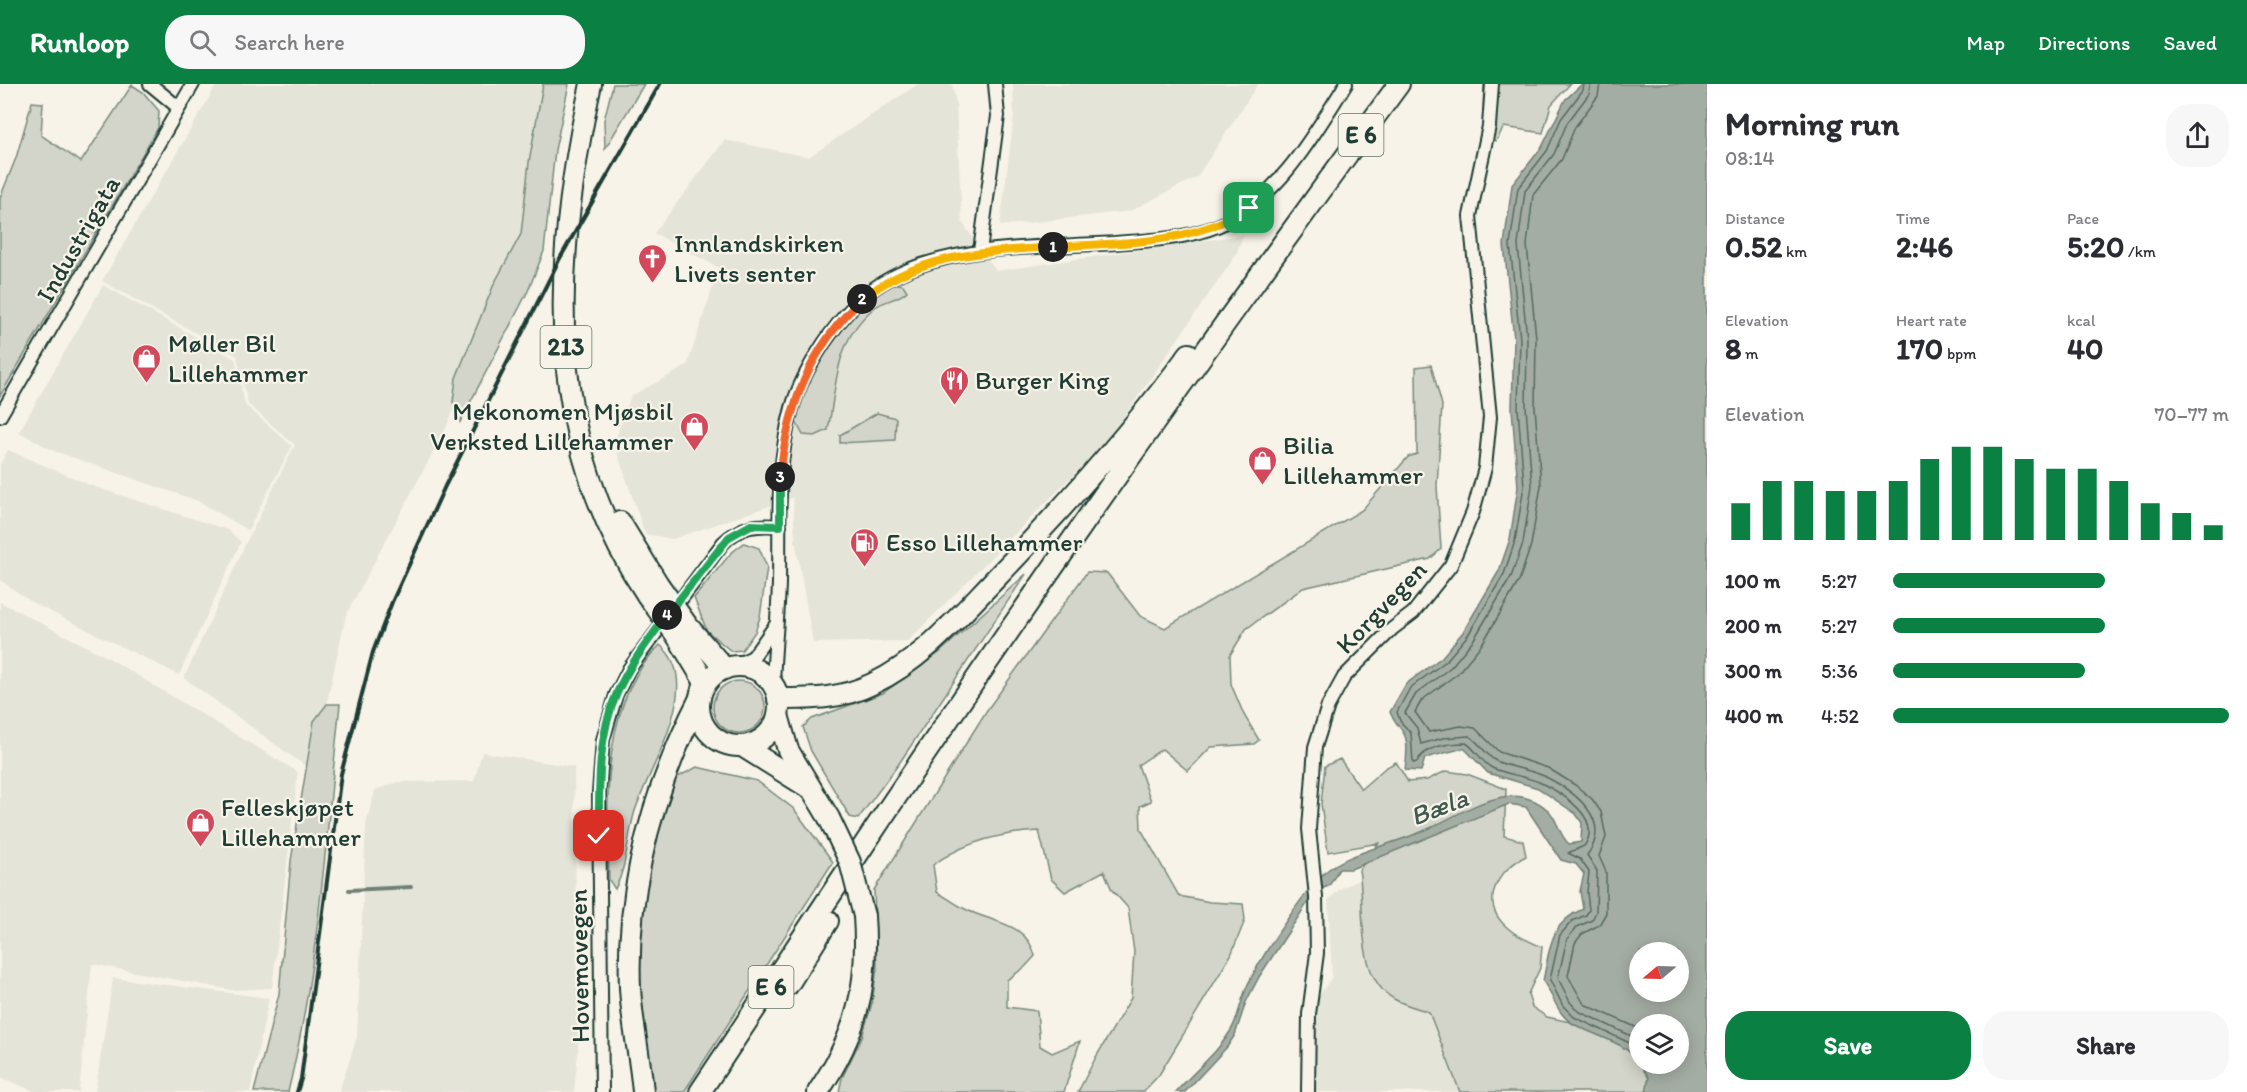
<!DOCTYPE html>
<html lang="en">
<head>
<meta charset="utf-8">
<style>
	body { margin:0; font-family:Itim,sans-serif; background:#f7f7f7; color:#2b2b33; height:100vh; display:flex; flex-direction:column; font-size:22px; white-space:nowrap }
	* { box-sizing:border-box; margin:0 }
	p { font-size:20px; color:#7c7c81 }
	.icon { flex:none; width:33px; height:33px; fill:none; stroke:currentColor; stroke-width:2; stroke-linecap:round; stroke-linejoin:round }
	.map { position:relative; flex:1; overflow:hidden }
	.side { display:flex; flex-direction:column; background:#fff; width:540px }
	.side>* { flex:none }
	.needle { width:39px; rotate:251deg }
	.controls { position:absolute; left:1629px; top:858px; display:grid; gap:12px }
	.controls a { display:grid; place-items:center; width:60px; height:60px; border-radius:50%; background:#fff; box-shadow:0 3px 15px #0003; font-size:30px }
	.pin { position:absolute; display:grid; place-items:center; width:51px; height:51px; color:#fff; margin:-26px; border-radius:12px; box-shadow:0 3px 9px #0006 }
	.km { position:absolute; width:30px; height:30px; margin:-15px; border-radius:50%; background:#222; color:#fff; font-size:16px; line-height:30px; text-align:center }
	.round { display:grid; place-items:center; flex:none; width:63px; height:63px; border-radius:24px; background:#f7f7f7 }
	.headline { display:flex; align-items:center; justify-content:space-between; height:102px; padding:0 18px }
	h1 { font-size:33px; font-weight:800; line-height:45px }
	.figures { display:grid; grid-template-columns:repeat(3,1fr); gap:9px; height:102px; padding:6px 18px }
	.figures div { display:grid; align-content:center }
	.figures b { font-size:30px; font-weight:800 }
	.figures small { font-size:16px; font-weight:400 }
	.figures p { font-size:16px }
	.chart { height:168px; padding:12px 18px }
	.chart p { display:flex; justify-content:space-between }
	.chart svg { width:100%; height:108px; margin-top:6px; stroke:#0b8043; stroke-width:6 }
	.button { display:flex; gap:12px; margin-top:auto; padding:12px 18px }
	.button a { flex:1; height:69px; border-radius:24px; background:#0b8043; color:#fff; font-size:24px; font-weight:800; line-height:69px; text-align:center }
	.button a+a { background:#f7f7f7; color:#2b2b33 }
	ul { padding:0 18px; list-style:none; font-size:20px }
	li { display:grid; grid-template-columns:96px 72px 1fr; align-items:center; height:45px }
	li i { height:15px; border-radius:8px; background:#0b8043 }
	header { display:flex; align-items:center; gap:36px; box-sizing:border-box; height:84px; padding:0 30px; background:#0b8043; color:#fff }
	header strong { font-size:28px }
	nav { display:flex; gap:33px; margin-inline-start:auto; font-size:21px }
	.search { width:420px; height:54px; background:#f7f7f7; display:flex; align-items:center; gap:15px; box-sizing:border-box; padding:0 21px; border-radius:24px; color:#7c7c81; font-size:22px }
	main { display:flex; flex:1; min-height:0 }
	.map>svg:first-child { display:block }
</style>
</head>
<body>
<header>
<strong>Runloop</strong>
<div class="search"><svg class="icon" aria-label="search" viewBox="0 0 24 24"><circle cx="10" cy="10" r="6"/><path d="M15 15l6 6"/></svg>Search here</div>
<nav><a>Map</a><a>Directions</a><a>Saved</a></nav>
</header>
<main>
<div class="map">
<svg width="1707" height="1008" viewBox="0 0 1707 1008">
	<rect width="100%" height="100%" fill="#f7f3e8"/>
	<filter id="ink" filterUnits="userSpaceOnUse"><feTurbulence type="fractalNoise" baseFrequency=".0167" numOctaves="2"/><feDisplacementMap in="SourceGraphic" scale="12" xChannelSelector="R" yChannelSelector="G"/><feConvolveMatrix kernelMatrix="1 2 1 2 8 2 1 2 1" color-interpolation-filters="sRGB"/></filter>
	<g filter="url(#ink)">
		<path fill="#e5e4d9" d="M 217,0 L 547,0 L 524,152 L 446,344 L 346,531 L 312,687 L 184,594 L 244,463 L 295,361 L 248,320 L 237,272 L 102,197 Z
			M 918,0 L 952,0 L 956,20 L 962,138 L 996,187 L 1243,151 L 1236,171 L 1108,356 L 908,557 L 813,559 L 795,456 L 793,414 L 673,455 L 645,450 L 614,359 L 631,312 L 687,282 L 719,184 L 654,149 L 725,56 L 809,73 Z
			M 1013,0 L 1258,0 L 1197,93 L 1130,127 L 1000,142 L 1014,32 Z
			M 103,201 L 235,275 L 245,321 L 292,362 L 248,446 L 198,417 L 54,367 L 19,348 Z
			M 8,366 L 95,403 L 228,446 L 241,458 L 179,591 L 33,519 L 0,496 L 0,380 Z
			M 0,518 L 105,572 L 298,688 L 272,904 L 231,906 L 92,880 L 79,1008 L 36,1008 L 0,993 Z
			M 482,668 L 574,683 L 578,970 L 574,1008 L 339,1008 L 357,953 L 366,740 L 375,706 L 398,698 L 474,697 Z
			M 1368,791 L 1540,1008 L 1312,1008 L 1318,913 L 1332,893 L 1328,816 L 1340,805 Z
			M 113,894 L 269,914 L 250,1008 L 95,1008 Z"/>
		<path fill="#d3d5ca" stroke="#79897f" stroke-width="1.5" d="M 543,0 L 569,0 L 555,66 L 544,167 L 528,207 L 460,338 L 453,318 L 456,294 L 494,200 L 521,150 L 529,78 Z
			M 613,0 L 644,0 L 605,65 L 604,36 Z
			M 1484,0 L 1570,0 L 1551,21 L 1543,49 L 1504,43 L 1496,57 L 1482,54 Z
			M 132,1 L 143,8 L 159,27 L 158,44 L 0,312 L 0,114 L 16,74 L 32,18 L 43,19 L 41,51 L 81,78 Z
			M 893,199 L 903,201 L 907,207 C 899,216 884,216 874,224 C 834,257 837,301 828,346 L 815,352 L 803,351 L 796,338 C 811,281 843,231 893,199 Z
			M 1431,281 L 1442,321 L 1437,402 L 1441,465 L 1430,475 L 1303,504 L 1246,545 L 1230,571 L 1231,600 L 1244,631 L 1259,656 L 1254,660 L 1211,663 L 1188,687 L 1162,665 L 1138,681 L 1151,717 L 1140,722 L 1141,745 L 1179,812 L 1210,818 L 1243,820 L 1245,836 L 1231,871 L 1159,991 L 1143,1008 L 1078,1008 L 1096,973 L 1131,914 L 1134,868 L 1128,824 L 1112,806 L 1104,787 L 1065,808 L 1051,795 L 1039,747 C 1001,749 964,758 933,781 L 937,808 C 946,813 955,820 965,825 C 992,839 1027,838 1035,872 L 1025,883 L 1007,896 L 1007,923 L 1037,927 L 1040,962 L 1052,969 L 1080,957 L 1064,1008 L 839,1008 L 842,994 L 862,953 L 872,919 L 877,884 L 874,806 L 987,626 L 1087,488 L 1107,489 L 1140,532 L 1165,544 L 1362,426 L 1408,373 L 1417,370 L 1416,283 Z
			M 877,329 L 896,334 L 895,356 L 840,359 L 840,351 Z
			M 744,459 L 759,464 L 767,483 L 760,533 L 755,548 L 742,566 L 731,567 L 707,547 L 694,514 L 731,469 Z
			M 1026,490 L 898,681 L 858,735 L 850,733 L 811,667 L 803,643 L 812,635 L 883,609 L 939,569 Z
			M 660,561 C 707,600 647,685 634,730 C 627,756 627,782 615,805 L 609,796 C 607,719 600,619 660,561 Z
			M713 623a26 26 0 1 1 52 0a26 26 0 1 1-52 0Z
			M 327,620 L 340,620 C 326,750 319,881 288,1008 L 254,1008 L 279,910 L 291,777 L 314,637 Z
			M 1340,675 L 1361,705 L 1385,684 L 1396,678 L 1408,698 L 1427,696 L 1446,687 L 1467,690 L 1506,705 L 1504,752 L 1523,757 L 1526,772 C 1496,787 1478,820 1509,845 C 1518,853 1531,858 1542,863 L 1540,884 L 1528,910 L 1532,923 L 1547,933 L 1570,938 L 1631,966 L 1649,994 L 1646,1008 L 1460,1008 L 1429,928 C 1418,924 1404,921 1394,915 C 1354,892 1366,825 1359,786 L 1379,759 L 1328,768 L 1321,720 L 1325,682 Z
			M 697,683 L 757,697 L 794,725 L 833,778 L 684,1008 L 654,1008 C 649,972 639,936 638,899 C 636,826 653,765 672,696 Z"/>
		<path fill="#a4ada3" stroke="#6f8077" stroke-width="1.5" fill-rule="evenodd" d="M 1582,0 L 1707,0 L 1707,1008 L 1646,1008 L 1649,994 L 1640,980 L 1678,980 L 1678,940 L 1640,940 L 1639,979 C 1624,956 1595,953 1572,939 C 1557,930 1553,911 1543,897 C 1550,865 1549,839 1583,825 L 1580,807 L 1584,790 L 1576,780 L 1561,776 L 1526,723 L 1509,720 L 1351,785 L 1339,785 L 1329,802 L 1321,805 L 1310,815 L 1259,893 L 1246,918 L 1235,951 L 1227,963 L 1185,1008 L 1176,1008 C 1194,987 1217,970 1231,946 C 1240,931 1241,912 1250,896 C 1264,869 1307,801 1329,785 C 1355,766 1400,759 1430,744 C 1465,728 1512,693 1548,726 C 1558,735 1558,750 1569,760 L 1581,758 L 1582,739 L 1576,730 L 1538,704 L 1488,689 L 1464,664 L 1425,674 L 1421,687 L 1405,686 C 1406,676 1409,663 1405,652 C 1402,644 1394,638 1390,628 L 1406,600 L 1442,573 L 1463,548 L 1499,487 L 1510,455 L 1518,403 L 1512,324 L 1514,255 L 1504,161 L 1512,101 L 1542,63 L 1565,16 ZM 1640,868 L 1678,868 L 1678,908 L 1640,908 Z"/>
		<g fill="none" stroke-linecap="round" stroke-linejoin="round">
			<path stroke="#546a60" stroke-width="1.5" d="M 1584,0 L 1583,6 L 1561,35 L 1547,67 L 1518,104 L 1510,161 L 1520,255 L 1518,324 L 1524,402 L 1515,457 L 1504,490 L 1468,551 L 1446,577 L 1410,604 L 1397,628 L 1400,637 L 1411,649 L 1413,679 L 1417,678 C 1424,662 1450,659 1466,659 C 1476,665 1481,678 1492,684 C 1508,691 1526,692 1541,699 C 1562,709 1604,735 1584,762 L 1568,769 L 1580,775 L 1589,788 L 1587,808 L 1589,826 L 1586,831 L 1572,837 L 1560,851 L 1550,896 L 1563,922 L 1574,933 L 1634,961 L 1640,968
				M 1591,0 L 1589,10 L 1567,39 L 1554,70 L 1525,107 L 1518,161 L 1527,255 L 1526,323 L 1532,402 L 1523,459 L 1511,493 L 1474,555 L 1451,583 L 1416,610 L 1405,629 L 1417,644 L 1421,660 L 1443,654 L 1469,652 C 1480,658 1485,671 1496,677 C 1511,684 1529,685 1544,692 C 1574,707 1614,736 1587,771 L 1597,787 L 1596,828 L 1592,836 L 1577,843 L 1567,855 L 1558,894 L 1570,918 L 1578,927 L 1640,956
				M 1600,0 L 1598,12 L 1575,43 L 1562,75 L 1533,111 L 1527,161 L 1536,254 L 1535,323 L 1541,402 L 1531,461 L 1519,497 L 1482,560 L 1457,590 L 1422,616 L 1415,628 L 1429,648 L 1461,642 L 1475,644 L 1499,668 L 1548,684 L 1575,701 L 1592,715 L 1601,728 L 1606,753 L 1599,772 L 1606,788 L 1606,829 L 1599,841 L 1582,850 L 1575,859 L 1568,892 L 1584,920 L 1640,945"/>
			<path stroke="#6f8077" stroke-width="4" d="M 349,806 L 411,803"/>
			<defs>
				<path id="minor" d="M 150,0 L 179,24
					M 980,167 L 998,32 L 995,0
					M 0,332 L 193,0
					M 732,583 L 753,573 L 775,542
					M 773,602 C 774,567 778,533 779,499 C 780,440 776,382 792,324 C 798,301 811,279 824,259 C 839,237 859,213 882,199 C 948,159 1041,164 1116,159 C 1154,156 1195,155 1230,136 C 1284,105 1313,51 1346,0
					M 602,1008 L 599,708 L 603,656 L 616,611 L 629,585 L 723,459 C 740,442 756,440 780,442
					M 1308,1008 L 1309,930 L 1317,869 L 1316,813 L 1309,745 L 1315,663 L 1328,622 L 1344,593 L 1392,545 L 1413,529 L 1451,481 L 1473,428 L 1485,384 L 1490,333 L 1470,132 L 1489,42 L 1492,0"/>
				<path id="primary" d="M 591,0 C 552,177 542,354 647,511
					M 620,438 L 658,500
					M 687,541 L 725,585
					M 677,552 L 706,600
					M699 622a40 40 0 1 1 80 0a40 40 0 1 1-80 0Z"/>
				<path id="trunk" d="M 778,615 C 811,615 842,615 872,600 C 923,576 960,531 999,491 C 1066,421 1131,349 1189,270
					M 778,631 L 788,666 L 829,734
					M 742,662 L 806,702
					M 788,901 L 828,837
					M 643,1008 C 640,973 632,939 630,904 C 626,800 653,705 700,614
					M 700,1008 C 747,938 793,867 840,797 C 1019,527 1207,261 1399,0
					M 818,1008 C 857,950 869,902 864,832"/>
			</defs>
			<use href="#minor" stroke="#1f3d34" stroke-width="16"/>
			<use href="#primary" stroke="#1f3d34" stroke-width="24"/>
			<use href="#trunk" stroke="#1f3d34" stroke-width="24"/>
			<use href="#minor" stroke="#f7f3e8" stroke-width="12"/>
			<use href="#primary" stroke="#f7f3e8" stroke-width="20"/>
			<use href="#trunk" stroke="#f7f3e8" stroke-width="20"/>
			<path stroke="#1f3d34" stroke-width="4" d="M 297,1008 L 301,995 L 341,690 L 373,568 L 392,518 L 445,402 L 559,176 L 660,0"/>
			<defs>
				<path id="primary-bridge" d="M 658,500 L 687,541
					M 647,511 L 677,552"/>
				<path id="trunk-bridge" d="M 829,734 L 850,778 L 864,832"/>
			</defs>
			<use href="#primary-bridge" stroke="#1f3d34" stroke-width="24" stroke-linecap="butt"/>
			<use href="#trunk-bridge" stroke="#1f3d34" stroke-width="24" stroke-linecap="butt"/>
			<use href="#primary-bridge" stroke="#f7f3e8" stroke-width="20"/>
			<use href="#trunk-bridge" stroke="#f7f3e8" stroke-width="20"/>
		</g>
	</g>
	<g fill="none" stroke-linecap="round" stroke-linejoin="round" filter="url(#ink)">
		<defs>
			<path id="split-1" d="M 1053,163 C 1122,158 1188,162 1249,124"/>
			<path id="split-2" d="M 862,215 C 919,169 985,168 1053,163"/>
			<path id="split-3" d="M 780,393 C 787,324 810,263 862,215"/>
			<path id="split-4" d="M 667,531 L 729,453 L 751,441 L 780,442 L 780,393"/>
			<path id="split-5" d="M 599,752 C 599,705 597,653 617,609 C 629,581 649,556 667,531"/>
		</defs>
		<use href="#split-1" stroke="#fff" stroke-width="12"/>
		<use href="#split-2" stroke="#fff" stroke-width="12"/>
		<use href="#split-3" stroke="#fff" stroke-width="12"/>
		<use href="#split-4" stroke="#fff" stroke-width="12"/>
		<use href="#split-5" stroke="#fff" stroke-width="12"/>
		<use href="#split-1" stroke="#f5b400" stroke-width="8"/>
		<use href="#split-2" stroke="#f5b400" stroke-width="8"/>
		<use href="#split-3" stroke="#f0652b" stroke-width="8"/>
		<use href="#split-4" stroke="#22a559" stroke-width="8"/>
		<use href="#split-5" stroke="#22a559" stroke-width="8"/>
	</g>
	<defs>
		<symbol id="church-pin" viewBox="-11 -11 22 30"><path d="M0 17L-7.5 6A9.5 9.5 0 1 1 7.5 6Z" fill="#d1495b" stroke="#f7f3e8"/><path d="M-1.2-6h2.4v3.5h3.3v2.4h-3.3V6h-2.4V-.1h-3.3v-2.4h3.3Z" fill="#fff"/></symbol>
		<symbol id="shop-pin" viewBox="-11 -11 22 30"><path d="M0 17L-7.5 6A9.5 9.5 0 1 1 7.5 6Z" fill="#d1495b" stroke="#f7f3e8"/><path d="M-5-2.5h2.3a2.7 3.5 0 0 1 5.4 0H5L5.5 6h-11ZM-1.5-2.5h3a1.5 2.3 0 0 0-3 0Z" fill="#fff"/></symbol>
		<symbol id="restaurant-pin" viewBox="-11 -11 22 30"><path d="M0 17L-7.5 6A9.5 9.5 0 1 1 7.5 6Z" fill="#d1495b" stroke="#f7f3e8"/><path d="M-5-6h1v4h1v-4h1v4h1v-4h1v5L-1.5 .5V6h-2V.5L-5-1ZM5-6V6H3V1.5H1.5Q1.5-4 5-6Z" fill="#fff"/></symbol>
		<symbol id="fuel-pin" viewBox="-11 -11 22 30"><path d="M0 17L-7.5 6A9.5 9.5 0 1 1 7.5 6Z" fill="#d1495b" stroke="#f7f3e8"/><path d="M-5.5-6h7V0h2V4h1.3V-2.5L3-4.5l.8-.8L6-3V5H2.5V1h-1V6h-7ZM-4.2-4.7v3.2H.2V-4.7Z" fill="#fff"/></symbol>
	</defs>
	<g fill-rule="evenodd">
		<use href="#church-pin" x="636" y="158" width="33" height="45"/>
		<use href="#shop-pin" x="130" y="258" width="33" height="45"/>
		<use href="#restaurant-pin" x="938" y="280" width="33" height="45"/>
		<use href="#shop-pin" x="678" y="326" width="33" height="45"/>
		<use href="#shop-pin" x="1246" y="360" width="33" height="45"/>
		<use href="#fuel-pin" x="848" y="442" width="33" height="45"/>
		<use href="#shop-pin" x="184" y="722" width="33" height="45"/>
	</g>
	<g text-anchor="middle" stroke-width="4.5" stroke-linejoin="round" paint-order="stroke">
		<g fill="#f7f3e8" stroke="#60746a" stroke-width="1.5">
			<rect x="1338.5" y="30" width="45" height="42" rx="4.5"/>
			<rect x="540.5" y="242" width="51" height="42" rx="4.5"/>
			<rect x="748.5" y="882" width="45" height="42" rx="4.5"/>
		</g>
		<g font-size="24" font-weight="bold" fill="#1f3d34">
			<text x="1361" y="59">E 6</text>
			<text x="566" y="271">213</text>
			<text x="771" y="911">E 6</text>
		</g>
		<g font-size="26" fill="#1f3d34" stroke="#f7f3e8">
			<text transform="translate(78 155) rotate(-60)" y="9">Industrigata</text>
			<text transform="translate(1381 523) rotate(-46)" y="9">Korgvegen</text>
			<text transform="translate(579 882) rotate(-91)" y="9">Hovemovegen</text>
		</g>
		<g font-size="26" fill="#1f3d34" stroke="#f7f3e8" text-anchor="start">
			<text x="674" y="168">Innlandskirken<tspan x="674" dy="30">Livets senter</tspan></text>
			<text x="168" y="268">Møller Bil<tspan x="168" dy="30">Lillehammer</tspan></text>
			<text x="975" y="305">Burger King</text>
			<text x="673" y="336" text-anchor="end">Mekonomen Mjøsbil<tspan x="673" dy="30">Verksted Lillehammer</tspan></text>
			<text x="1283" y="370">Bilia<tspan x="1283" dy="30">Lillehammer</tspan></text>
			<text x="886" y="467">Esso Lillehammer</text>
			<text x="221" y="732">Felleskjøpet<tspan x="221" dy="30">Lillehammer</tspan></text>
		</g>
		<g font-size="27" font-style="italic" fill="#405950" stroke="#f7f3e8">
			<text transform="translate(1439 723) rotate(-21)" y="9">Bæla</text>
		</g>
	</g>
</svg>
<div class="controls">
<a><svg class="needle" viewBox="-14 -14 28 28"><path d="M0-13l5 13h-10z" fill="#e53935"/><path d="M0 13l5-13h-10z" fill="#7c7c81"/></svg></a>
<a><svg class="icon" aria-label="layers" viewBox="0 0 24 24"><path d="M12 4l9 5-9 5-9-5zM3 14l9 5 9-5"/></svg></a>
</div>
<div class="pin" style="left:1249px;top:124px;background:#1e9e55"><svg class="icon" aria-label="arrive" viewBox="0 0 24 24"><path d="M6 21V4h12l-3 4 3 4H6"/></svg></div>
<div class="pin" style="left:599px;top:752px;background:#d93025"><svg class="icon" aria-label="check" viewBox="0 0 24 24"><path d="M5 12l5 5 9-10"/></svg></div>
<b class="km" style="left:1053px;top:163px">1</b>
<b class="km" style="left:862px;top:215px">2</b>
<b class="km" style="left:780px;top:393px">3</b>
<b class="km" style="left:667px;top:531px">4</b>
</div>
<section class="side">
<div class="headline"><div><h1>Morning run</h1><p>08:14</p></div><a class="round"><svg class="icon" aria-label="share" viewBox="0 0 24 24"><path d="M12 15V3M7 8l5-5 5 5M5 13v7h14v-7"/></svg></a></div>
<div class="figures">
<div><p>Distance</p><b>0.52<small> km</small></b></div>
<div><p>Time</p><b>2:46</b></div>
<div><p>Pace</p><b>5:20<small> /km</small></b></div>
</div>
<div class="figures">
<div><p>Elevation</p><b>8<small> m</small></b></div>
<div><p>Heart rate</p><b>170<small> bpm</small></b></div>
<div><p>kcal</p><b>40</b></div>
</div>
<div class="chart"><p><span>Elevation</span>70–77 m</p>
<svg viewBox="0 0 160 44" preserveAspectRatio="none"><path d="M5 44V29M15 44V20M25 44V20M35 44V24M45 44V24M55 44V20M65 44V11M75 44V6M85 44V6M95 44V11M105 44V15M115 44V15M125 44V20M135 44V29M145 44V33M155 44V38"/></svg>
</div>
<ul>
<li><b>100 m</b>5:27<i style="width:63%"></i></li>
<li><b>200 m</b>5:27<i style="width:63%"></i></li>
<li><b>300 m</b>5:36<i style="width:57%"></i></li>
<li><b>400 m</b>4:52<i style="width:100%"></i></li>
</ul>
<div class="button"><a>Save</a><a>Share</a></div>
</section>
</main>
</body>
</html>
